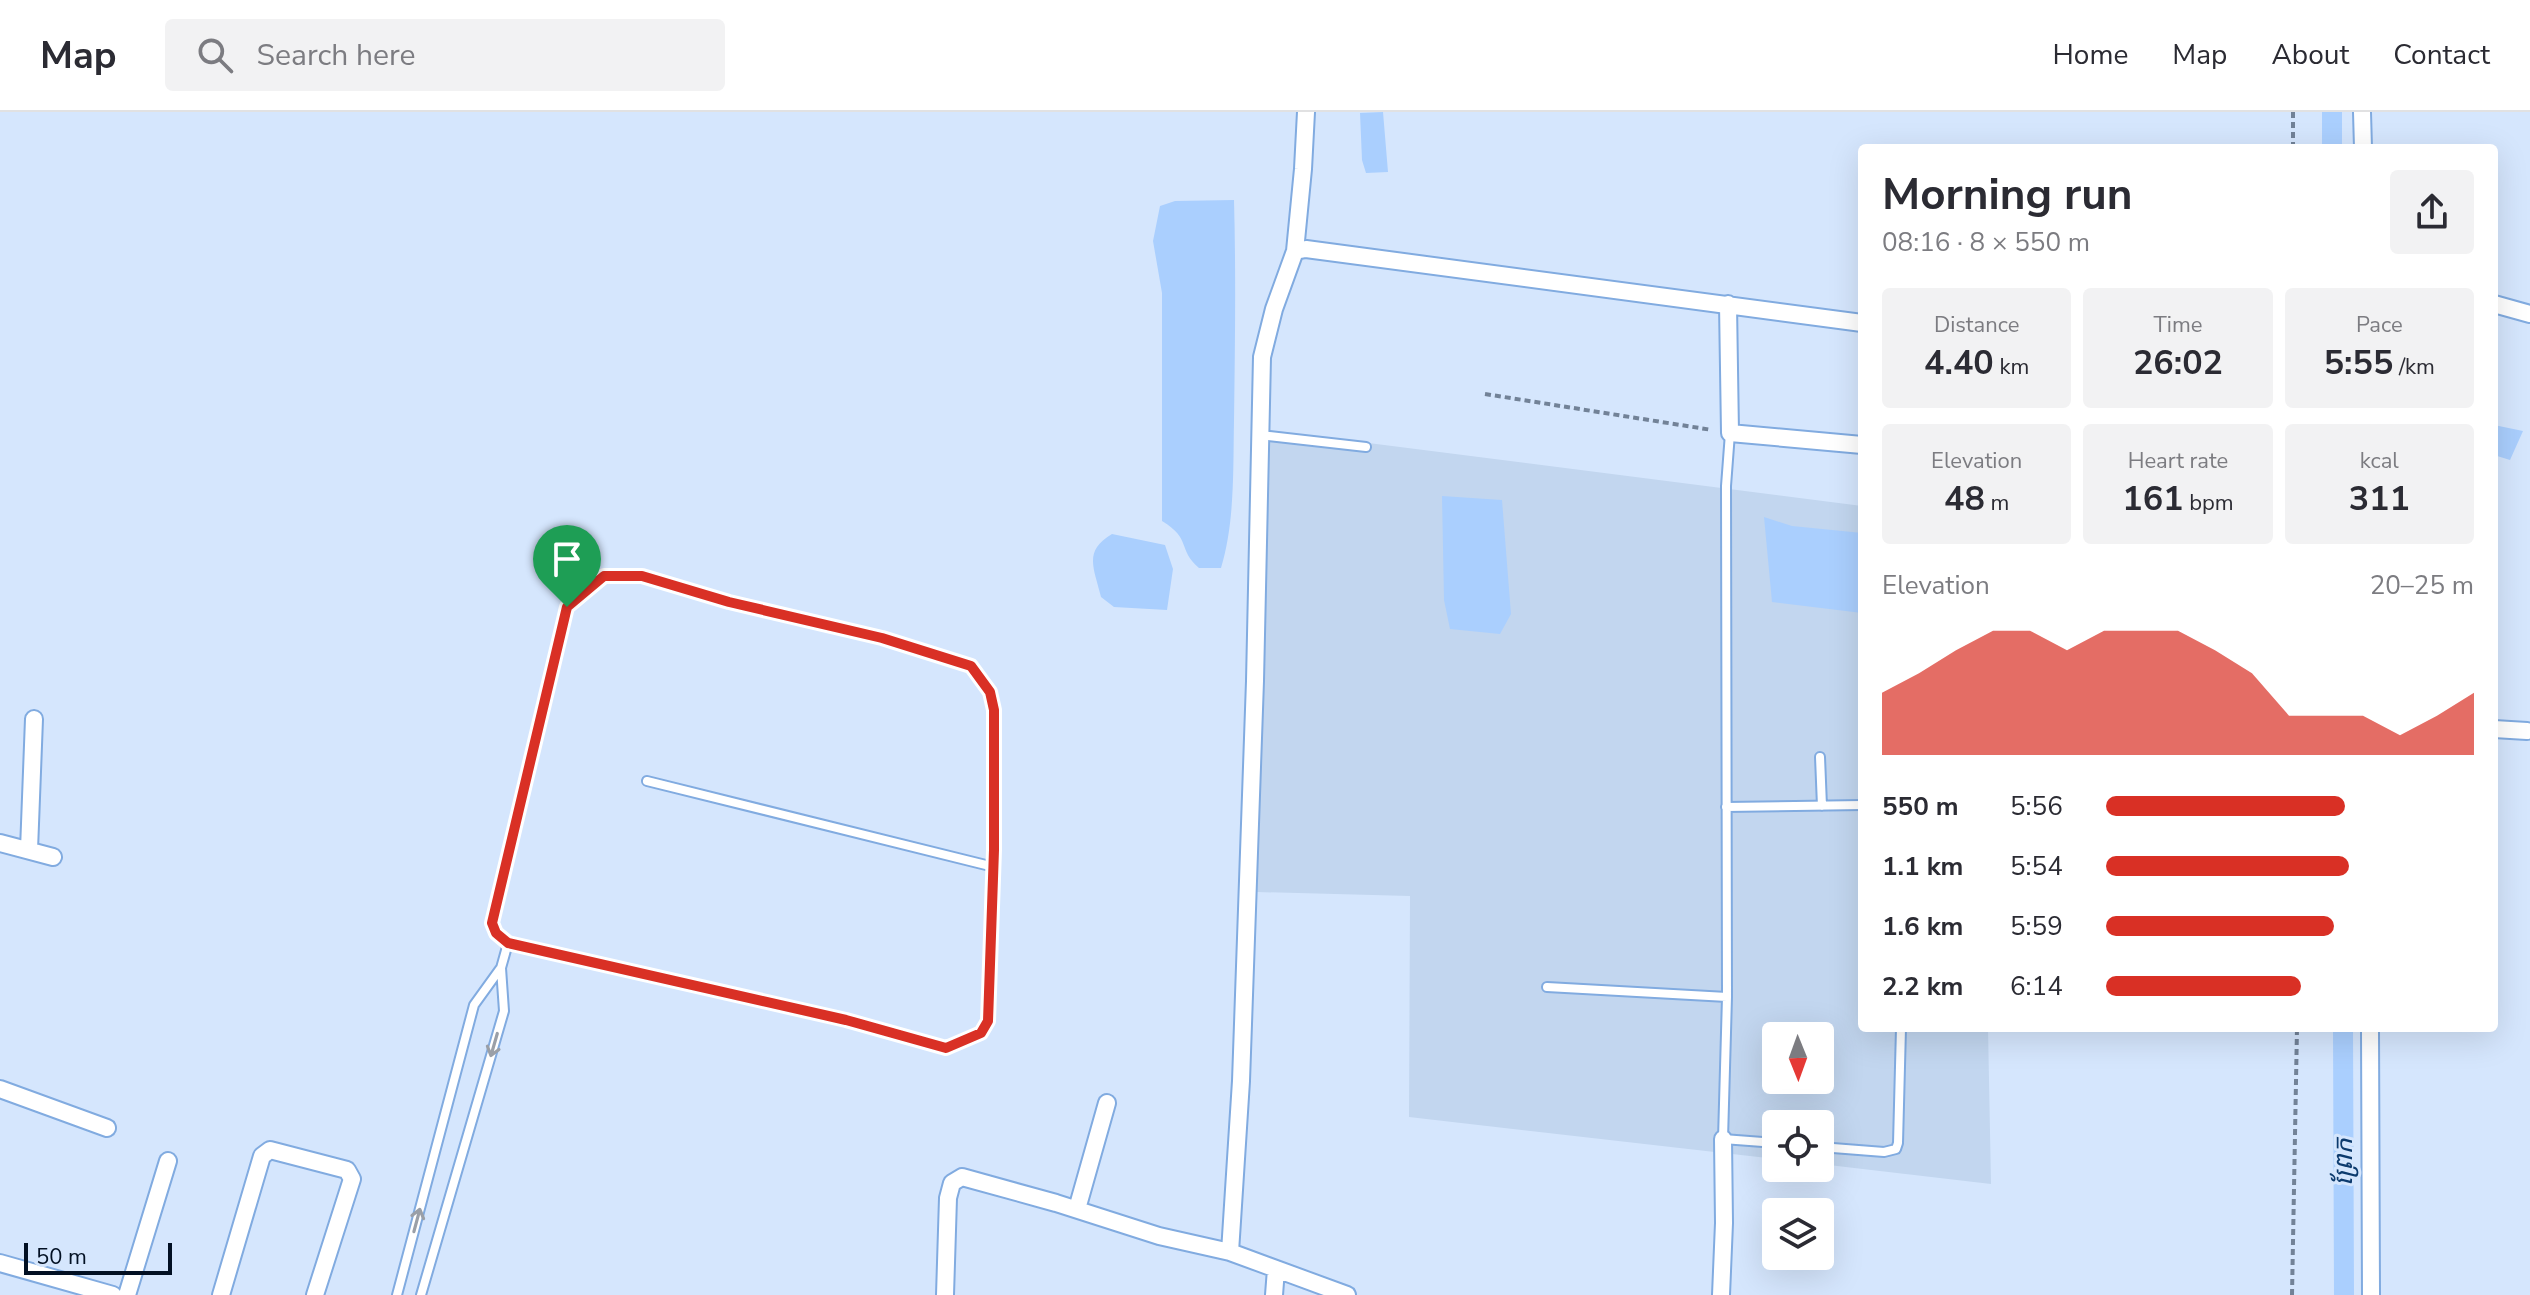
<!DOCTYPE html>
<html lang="en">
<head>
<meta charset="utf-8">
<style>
	body { margin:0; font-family:"Nunito Sans","Noto Sans Khmer",sans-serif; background:#f2f2f3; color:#2b2b33; height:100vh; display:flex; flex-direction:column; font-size:30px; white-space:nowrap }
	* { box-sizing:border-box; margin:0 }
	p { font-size:26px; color:#7c7c81 }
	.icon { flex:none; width:44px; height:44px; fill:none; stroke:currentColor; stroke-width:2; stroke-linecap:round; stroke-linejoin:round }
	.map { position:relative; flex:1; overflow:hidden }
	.sheet { position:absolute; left:1858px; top:32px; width:640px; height:888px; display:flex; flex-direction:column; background:#fff; border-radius:8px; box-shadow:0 8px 32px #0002 }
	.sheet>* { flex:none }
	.needle { width:52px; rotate:179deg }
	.fabs { position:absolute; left:1762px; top:910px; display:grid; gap:16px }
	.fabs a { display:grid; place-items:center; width:72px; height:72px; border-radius:8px; background:#fff; box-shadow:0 8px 32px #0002; font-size:40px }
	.scale { position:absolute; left:24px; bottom:20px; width:148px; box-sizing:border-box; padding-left:8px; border:4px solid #021023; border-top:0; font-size:22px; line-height:28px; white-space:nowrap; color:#021023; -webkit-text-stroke:6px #d5e6fd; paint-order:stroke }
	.pin { position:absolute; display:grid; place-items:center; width:68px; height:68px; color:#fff; margin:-82px -34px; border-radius:50% 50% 50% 0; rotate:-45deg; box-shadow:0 0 8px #0007 }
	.pin .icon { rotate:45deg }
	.round { display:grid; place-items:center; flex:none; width:84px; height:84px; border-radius:8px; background:#f2f2f3 }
	.overview { display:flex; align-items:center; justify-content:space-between; height:136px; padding:0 24px }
	h1 { font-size:44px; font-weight:700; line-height:60px }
	.metrics { display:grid; grid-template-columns:repeat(3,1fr); gap:12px; height:136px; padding:8px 24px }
	.metrics div { display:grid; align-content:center; border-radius:8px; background:#f2f2f3; text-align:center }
	.metrics b { font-size:34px; font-weight:700 }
	.metrics small { font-size:22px; font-weight:400 }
	.metrics p { font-size:22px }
	.chart { height:224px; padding:16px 24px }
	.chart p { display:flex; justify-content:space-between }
	.chart svg { width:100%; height:144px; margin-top:8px; fill:#d93025; opacity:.7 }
	ul { padding:0 24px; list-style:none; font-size:26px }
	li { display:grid; grid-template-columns:128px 96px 1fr; align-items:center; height:60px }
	li i { height:20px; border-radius:10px; background:#d93025 }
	header { display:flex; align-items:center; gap:48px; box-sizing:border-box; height:112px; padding:0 40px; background:#fff; border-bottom:2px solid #e1e1e2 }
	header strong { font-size:38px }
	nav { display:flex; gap:44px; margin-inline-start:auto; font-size:28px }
	.search { width:560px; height:72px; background:#f2f2f3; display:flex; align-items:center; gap:20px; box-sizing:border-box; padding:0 28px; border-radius:8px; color:#7c7c81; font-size:30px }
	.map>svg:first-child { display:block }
</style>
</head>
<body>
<header>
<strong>Map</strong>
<div class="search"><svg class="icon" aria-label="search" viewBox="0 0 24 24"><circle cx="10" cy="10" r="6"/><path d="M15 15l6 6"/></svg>Search here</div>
<nav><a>Home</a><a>Map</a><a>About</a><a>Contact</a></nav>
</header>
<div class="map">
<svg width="2530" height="1183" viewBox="0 0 2530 1183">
	<rect width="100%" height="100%" fill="#d5e6fd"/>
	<path fill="#c2d6ef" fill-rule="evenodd" d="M 1267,318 L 1862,394 L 1862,916 L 1988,916 L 1991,1072 L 1820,1052 L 1820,1012 L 1776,1012 L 1776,1047 L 1409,1005 L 1410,784 L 1257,780 ZM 1776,924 L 1820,924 L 1820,968 L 1776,968 Z"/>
	<path fill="#aacffe" d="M 1383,0 L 1388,60 L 1366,61 L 1362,48 L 1360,1 Z
		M 1234,88 C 1236,162 1235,235 1234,309 C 1233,357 1235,410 1221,456 L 1199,456 C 1177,437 1192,427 1162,409 L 1162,181 L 1153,129 L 1160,94 L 1175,89 Z
		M 2494,313 L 2523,319 L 2510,348 L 2494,343 Z
		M 1442,384 L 1502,388 L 1511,502 L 1500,522 L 1450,517 L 1444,488 Z
		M 1764,405 L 1792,414 L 1862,421 L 1862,501 L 1772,490 Z
		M 1112,422 L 1165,433 L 1173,457 L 1167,498 L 1114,495 L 1101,485 C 1094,456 1083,439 1112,422 Z"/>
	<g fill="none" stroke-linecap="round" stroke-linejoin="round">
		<path stroke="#aacffe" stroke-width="20" d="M 2332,0 L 2332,36
			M 2343,916 L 2344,1183"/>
		<defs>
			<path id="service" d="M 1730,321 L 1726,374 L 1727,885 L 1723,1027 L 1776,1031
				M 1260,323 L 1366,335
				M 1820,645 L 1822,694
				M 647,669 L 994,755
				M 1726,695 L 1862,693
				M 1547,875 L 1727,885
				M 1820,1035 L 1884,1040 L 1896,1037 L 1898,1031 L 1901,916
				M 397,1183 L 474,893 L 500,857
				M 421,1183 L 504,899 L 501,856 L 508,831 L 846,908 L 946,936 L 981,921 L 988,909 L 994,755 L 994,598 L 990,580 L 971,554 L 882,526 L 729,490 L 642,464 L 604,464 L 567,495 L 492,811 L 496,821 L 508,831"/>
			<path id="minor" d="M 2362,0 L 2363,36
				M 1295,139 L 1306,137 L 1862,211
				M 1728,192 L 1730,321 L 1862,333
				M 2494,192 L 2530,202
				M 2494,617 L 2527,619
				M 0,731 L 53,745
				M 29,738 L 34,607
				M 2370,916 L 2371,1183
				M 0,977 L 107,1016
				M 1077,1097 L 1107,991
				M 1230,1140 L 1241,969 L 1255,569 L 1262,245 L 1274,197 L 1295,139 L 1303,57 L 1306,0
				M 0,1151 L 113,1183
				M 127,1183 L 168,1049
				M 221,1183 L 262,1044 L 270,1038 L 347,1058 L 352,1067 L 315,1183
				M 945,1183 L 948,1086 L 952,1071 L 962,1065 L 1056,1091 L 1159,1124 L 1230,1140 L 1347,1183
				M 1274,1183 L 1276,1157
				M 1721,1183 L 1724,1111 L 1723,1027"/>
		</defs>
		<use href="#service" stroke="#81abe0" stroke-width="12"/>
		<use href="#minor" stroke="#81abe0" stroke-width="20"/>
		<path stroke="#728297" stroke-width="4" stroke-dasharray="6 4" stroke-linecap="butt" d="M 2293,0 L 2293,36
			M 1485,282 L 1712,318
			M 2292,1183 L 2297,916"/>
		<use href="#service" stroke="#fff" stroke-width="8"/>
		<use href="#minor" stroke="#fff" stroke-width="16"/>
	</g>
	<defs><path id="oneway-shaft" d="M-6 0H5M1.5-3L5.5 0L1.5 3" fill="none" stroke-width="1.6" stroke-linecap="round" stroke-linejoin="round" transform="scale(2)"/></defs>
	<g stroke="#9a9fa7">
		<use href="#oneway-shaft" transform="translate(494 933) rotate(106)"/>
		<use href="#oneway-shaft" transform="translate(417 1108) rotate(-75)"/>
	</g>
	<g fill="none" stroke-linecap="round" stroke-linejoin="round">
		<defs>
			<path id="route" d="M 604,464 L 642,464 L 729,490 L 882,526 L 971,554 L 990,580 L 994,598 L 994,738 L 988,909 L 981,921 L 946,936 L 846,908 L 508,831 L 496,821 L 492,811 L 567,495 Z"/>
		</defs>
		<use href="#route" stroke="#fff" stroke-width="16"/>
		<use href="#route" stroke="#d93025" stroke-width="10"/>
	</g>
	<g text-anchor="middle" stroke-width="6" stroke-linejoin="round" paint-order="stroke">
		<g font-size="26" font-style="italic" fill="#0d3b6e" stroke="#d5e6fd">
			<text transform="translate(2343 1050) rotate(-90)" y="9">ព្រែក</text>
		</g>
	</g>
</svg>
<div class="fabs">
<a><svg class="needle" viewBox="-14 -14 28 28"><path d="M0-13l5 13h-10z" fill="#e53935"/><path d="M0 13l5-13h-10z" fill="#7c7c81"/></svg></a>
<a><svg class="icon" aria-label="locate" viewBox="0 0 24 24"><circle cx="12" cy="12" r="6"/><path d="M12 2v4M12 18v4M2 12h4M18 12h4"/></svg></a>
<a><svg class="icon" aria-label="layers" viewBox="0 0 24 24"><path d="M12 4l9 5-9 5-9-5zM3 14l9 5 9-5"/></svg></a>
</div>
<div class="scale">50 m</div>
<div class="pin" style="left:567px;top:495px;background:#1e9e55"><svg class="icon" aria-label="arrive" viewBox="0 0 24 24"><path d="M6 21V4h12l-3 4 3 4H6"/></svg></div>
<section class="sheet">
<div class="overview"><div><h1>Morning run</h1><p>08:16 · 8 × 550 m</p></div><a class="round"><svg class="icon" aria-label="share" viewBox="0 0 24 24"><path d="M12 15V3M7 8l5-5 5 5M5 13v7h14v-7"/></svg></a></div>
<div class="metrics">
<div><p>Distance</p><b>4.40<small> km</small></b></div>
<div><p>Time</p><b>26:02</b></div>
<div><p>Pace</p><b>5:55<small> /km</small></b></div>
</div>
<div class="metrics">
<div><p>Elevation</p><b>48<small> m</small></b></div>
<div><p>Heart rate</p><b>161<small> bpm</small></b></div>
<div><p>kcal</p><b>311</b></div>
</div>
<div class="chart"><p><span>Elevation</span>20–25 m</p>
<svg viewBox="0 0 160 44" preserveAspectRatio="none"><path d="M0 44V25L10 19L20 12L30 6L40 6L50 12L60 6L70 6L80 6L90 12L100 19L110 32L120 32L130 32L140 38L150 32L160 25V44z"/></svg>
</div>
<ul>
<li><b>550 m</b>5:56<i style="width:65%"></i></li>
<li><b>1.1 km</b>5:54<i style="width:66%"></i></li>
<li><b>1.6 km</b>5:59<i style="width:62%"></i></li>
<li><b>2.2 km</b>6:14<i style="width:53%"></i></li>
</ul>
</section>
</div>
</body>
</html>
